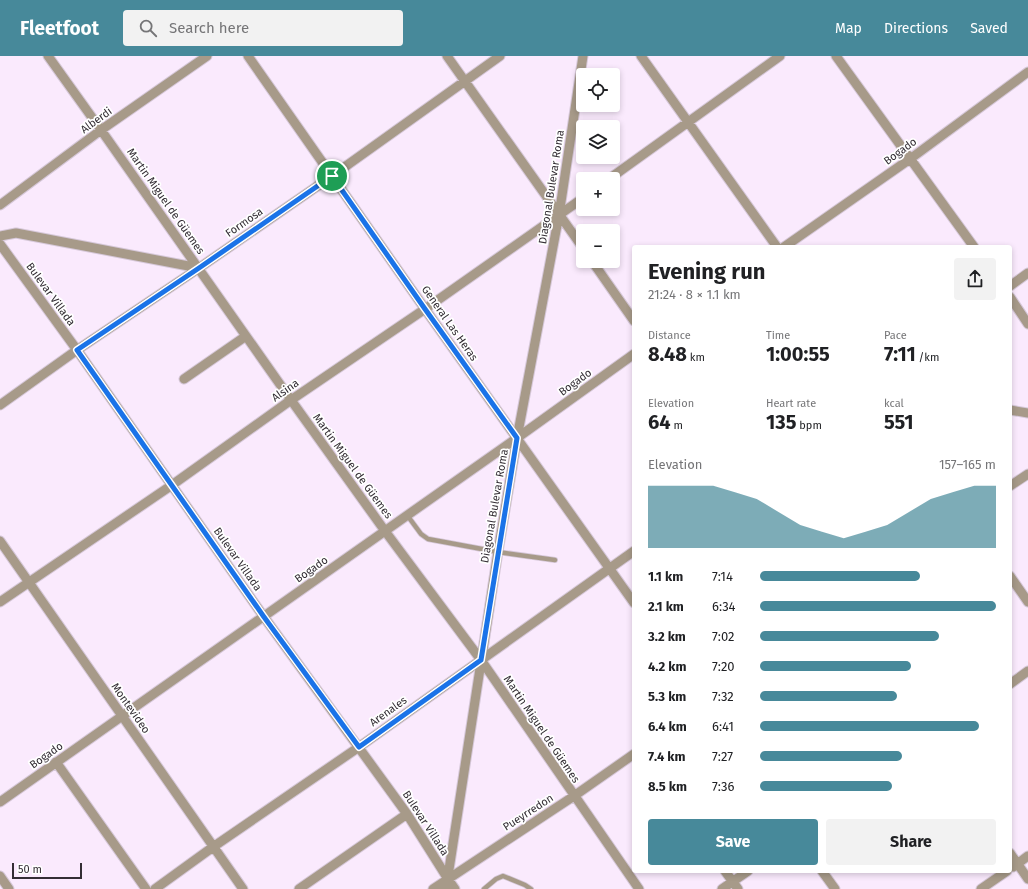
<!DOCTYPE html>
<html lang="en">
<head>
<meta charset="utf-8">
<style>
	body { margin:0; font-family:"Fira Sans",sans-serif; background:#f2f2f2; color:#202124; height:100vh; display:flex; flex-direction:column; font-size:15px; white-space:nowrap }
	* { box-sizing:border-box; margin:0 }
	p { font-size:13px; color:#757577 }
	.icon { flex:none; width:22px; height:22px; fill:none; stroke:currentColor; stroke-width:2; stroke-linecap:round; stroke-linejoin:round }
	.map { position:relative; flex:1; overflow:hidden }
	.sheet { position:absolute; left:632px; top:189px; width:380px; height:628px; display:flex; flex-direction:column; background:#fff; border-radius:4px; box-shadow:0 2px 6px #0003 }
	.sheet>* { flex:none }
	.buttons { position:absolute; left:576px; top:12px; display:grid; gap:8px }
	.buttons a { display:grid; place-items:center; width:44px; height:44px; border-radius:4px; background:#fff; box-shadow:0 2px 6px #0003; font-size:20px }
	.scale { position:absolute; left:12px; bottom:10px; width:70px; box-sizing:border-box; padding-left:4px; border:2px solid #332d34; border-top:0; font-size:11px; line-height:14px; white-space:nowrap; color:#332d34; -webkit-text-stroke:3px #fff; paint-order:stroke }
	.pin { position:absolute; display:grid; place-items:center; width:34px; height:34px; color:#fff; margin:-17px; border:2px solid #fff; border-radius:50%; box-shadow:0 1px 4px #0007 }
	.round { display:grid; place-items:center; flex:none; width:42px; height:42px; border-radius:4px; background:#f2f2f2 }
	.overview { display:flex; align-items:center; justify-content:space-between; height:68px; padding:0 16px }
	h1 { font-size:22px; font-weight:700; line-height:30px }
	.stats { display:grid; grid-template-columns:repeat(3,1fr); gap:6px; height:68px; padding:4px 16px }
	.stats div { display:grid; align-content:center }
	.stats b { font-size:20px; font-weight:700 }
	.stats small { font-size:11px; font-weight:400 }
	.stats p { font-size:11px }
	.chart { height:112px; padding:8px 16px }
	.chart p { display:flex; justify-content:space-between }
	.chart svg { width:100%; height:72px; margin-top:4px; fill:#47899a; opacity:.7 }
	.action { display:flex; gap:8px; margin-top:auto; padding:8px 16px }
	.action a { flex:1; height:46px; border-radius:4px; background:#47899a; color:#fff; font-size:16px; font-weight:700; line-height:46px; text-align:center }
	.action a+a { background:#f2f2f2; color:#202124 }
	ul { padding:0 16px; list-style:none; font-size:13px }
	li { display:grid; grid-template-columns:64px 48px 1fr; align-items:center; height:30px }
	li i { height:10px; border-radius:5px; background:#47899a }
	header { display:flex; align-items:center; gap:24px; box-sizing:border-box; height:56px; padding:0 20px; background:#47899a; color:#fff }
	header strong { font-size:19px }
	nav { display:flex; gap:22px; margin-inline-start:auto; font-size:14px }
	.search { width:280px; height:36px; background:#f2f2f2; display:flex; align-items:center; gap:10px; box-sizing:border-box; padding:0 14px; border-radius:4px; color:#757577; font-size:15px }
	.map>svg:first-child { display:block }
</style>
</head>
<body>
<header>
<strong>Fleetfoot</strong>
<div class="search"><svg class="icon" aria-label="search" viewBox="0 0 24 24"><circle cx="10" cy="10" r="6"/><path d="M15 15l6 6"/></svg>Search here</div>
<nav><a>Map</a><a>Directions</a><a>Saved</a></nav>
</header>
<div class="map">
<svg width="1028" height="833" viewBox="0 0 1028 833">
	<rect width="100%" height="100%" fill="#faeafd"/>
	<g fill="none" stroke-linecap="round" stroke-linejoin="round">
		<defs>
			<path id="service" d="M 407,459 L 421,478 L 428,483 L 498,496 L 555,504
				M 484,833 L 496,823 L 503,820 L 525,829 L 531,833"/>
			<path id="minor" d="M 48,0 L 101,74 L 291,344 L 385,475 L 481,604 L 639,833
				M 248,0 L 425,253 L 634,547
				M 447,0 L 583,192
				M 641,0 L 777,191
				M 836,0 L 974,191
				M 609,123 L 780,0
				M 0,149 L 101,74 L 207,0
				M 0,180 L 16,177 L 199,212
				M 0,188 L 77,294 L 264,561 L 407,758 L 448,823 L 455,833
				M 784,191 L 910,103 L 1028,16
				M 592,205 L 634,265
				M 1010,230 L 1028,217
				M 1010,241 L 1028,268
				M 184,323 L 246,280
				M 0,349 L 77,294 L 199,212 L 332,120 L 500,0
				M 1010,354 L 1028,357
				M 1010,430 L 1028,418
				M 0,485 L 243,833
				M 1010,520 L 1028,546
				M 0,546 L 172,429 L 291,344 L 425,253 L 583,142
				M 1010,628 L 1028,615
				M 56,706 L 146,833
				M 0,746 L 517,382 L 634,298
				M 1010,797 L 1028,823
				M 1013,811 L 1028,800
				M 725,815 L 738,833
				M 822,815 L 835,833
				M 0,820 L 9,833
				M 155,833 L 213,791 L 359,691 L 634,495
				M 299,833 L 407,758
				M 433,833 L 574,740 L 634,698
				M 446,833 L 498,496 L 517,382 L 559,159 L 583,0
				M 722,833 L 748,815
				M 981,833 L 1007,815"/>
		</defs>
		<use href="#service" stroke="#d6c8d9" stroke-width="6"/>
		<use href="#minor" stroke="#d6c8d9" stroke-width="11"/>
		<use href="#service" stroke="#a79a89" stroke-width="4.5"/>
		<use href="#minor" stroke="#a79a89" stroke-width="9"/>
	</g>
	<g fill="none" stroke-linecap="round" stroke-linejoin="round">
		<defs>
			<path id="route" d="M 332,120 L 425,253 L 517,382 L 481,604 L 359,691 L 264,561 L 77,294 L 199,212 Z"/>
		</defs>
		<use href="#route" stroke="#fff" stroke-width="8"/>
		<use href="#route" stroke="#1a73e8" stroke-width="5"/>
	</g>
	<g text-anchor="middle" stroke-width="3.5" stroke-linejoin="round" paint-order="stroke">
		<g font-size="11" fill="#332d34" stroke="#fff">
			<text transform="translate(96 64) rotate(-36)" y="4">Alberdi</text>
			<text transform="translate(900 95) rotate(-36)" y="4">Bogado</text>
			<text transform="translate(551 131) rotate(-81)" y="4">Diagonal Bulevar Roma</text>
			<text transform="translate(166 145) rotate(55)" y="4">Martin Miguel de Güemes</text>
			<text transform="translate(244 166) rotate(-35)" y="4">Formosa</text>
			<text transform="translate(51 238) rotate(54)" y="4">Bulevar Villada</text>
			<text transform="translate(450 267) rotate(55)" y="4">General Las Heras</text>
			<text transform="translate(575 326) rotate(-36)" y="4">Bogado</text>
			<text transform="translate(285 334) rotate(-35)" y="4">Alsina</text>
			<text transform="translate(353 410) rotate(54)" y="4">Martin Miguel de Güemes</text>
			<text transform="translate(494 450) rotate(-80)" y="4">Diagonal Bulevar Roma</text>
			<text transform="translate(238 503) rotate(55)" y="4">Bulevar Villada</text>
			<text transform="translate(311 513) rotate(-35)" y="4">Bogado</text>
			<text transform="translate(131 652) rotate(55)" y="4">Montevideo</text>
			<text transform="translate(388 655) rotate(-36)" y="4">Arenales</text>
			<text transform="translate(542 673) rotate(56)" y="4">Martin Miguel de Güemes</text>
			<text transform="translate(46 699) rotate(-35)" y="4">Bogado</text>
			<text transform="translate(528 756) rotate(-33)" y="4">Pueyrredon</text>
			<text transform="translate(426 767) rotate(57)" y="4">Bulevar Villada</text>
		</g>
	</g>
</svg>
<div class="buttons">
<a><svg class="icon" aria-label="locate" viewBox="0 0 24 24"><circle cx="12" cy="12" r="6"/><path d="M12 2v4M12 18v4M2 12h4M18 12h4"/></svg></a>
<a><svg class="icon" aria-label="layers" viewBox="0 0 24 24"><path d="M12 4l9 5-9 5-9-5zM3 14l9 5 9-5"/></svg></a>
<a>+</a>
<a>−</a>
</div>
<div class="scale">50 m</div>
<div class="pin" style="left:332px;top:120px;background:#1e9e55"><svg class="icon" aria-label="arrive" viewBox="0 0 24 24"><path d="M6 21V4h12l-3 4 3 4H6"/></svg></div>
<section class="sheet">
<div class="overview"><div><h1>Evening run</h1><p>21:24 · 8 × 1.1 km</p></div><a class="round"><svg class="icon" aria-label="share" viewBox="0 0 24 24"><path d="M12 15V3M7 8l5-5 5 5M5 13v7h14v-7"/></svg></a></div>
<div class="stats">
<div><p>Distance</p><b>8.48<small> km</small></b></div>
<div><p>Time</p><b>1:00:55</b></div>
<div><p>Pace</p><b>7:11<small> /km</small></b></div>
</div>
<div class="stats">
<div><p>Elevation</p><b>64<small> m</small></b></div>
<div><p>Heart rate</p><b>135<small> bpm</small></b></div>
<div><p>kcal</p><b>551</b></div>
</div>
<div class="chart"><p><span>Elevation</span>157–165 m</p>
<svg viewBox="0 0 160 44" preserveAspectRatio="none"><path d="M0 44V6L10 6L20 6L30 6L40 10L50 14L60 22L70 30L80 34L90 38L100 34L110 30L120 22L130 14L140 10L150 6L160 6V44z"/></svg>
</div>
<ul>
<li><b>1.1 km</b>7:14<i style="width:68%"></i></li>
<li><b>2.1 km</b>6:34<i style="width:100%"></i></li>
<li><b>3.2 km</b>7:02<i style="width:76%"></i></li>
<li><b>4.2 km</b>7:20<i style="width:64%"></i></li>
<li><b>5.3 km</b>7:32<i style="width:58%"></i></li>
<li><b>6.4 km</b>6:41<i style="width:93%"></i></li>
<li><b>7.4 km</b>7:27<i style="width:60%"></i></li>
<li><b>8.5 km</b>7:36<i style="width:56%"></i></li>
</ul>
<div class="action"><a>Save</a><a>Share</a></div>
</section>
</div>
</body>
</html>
